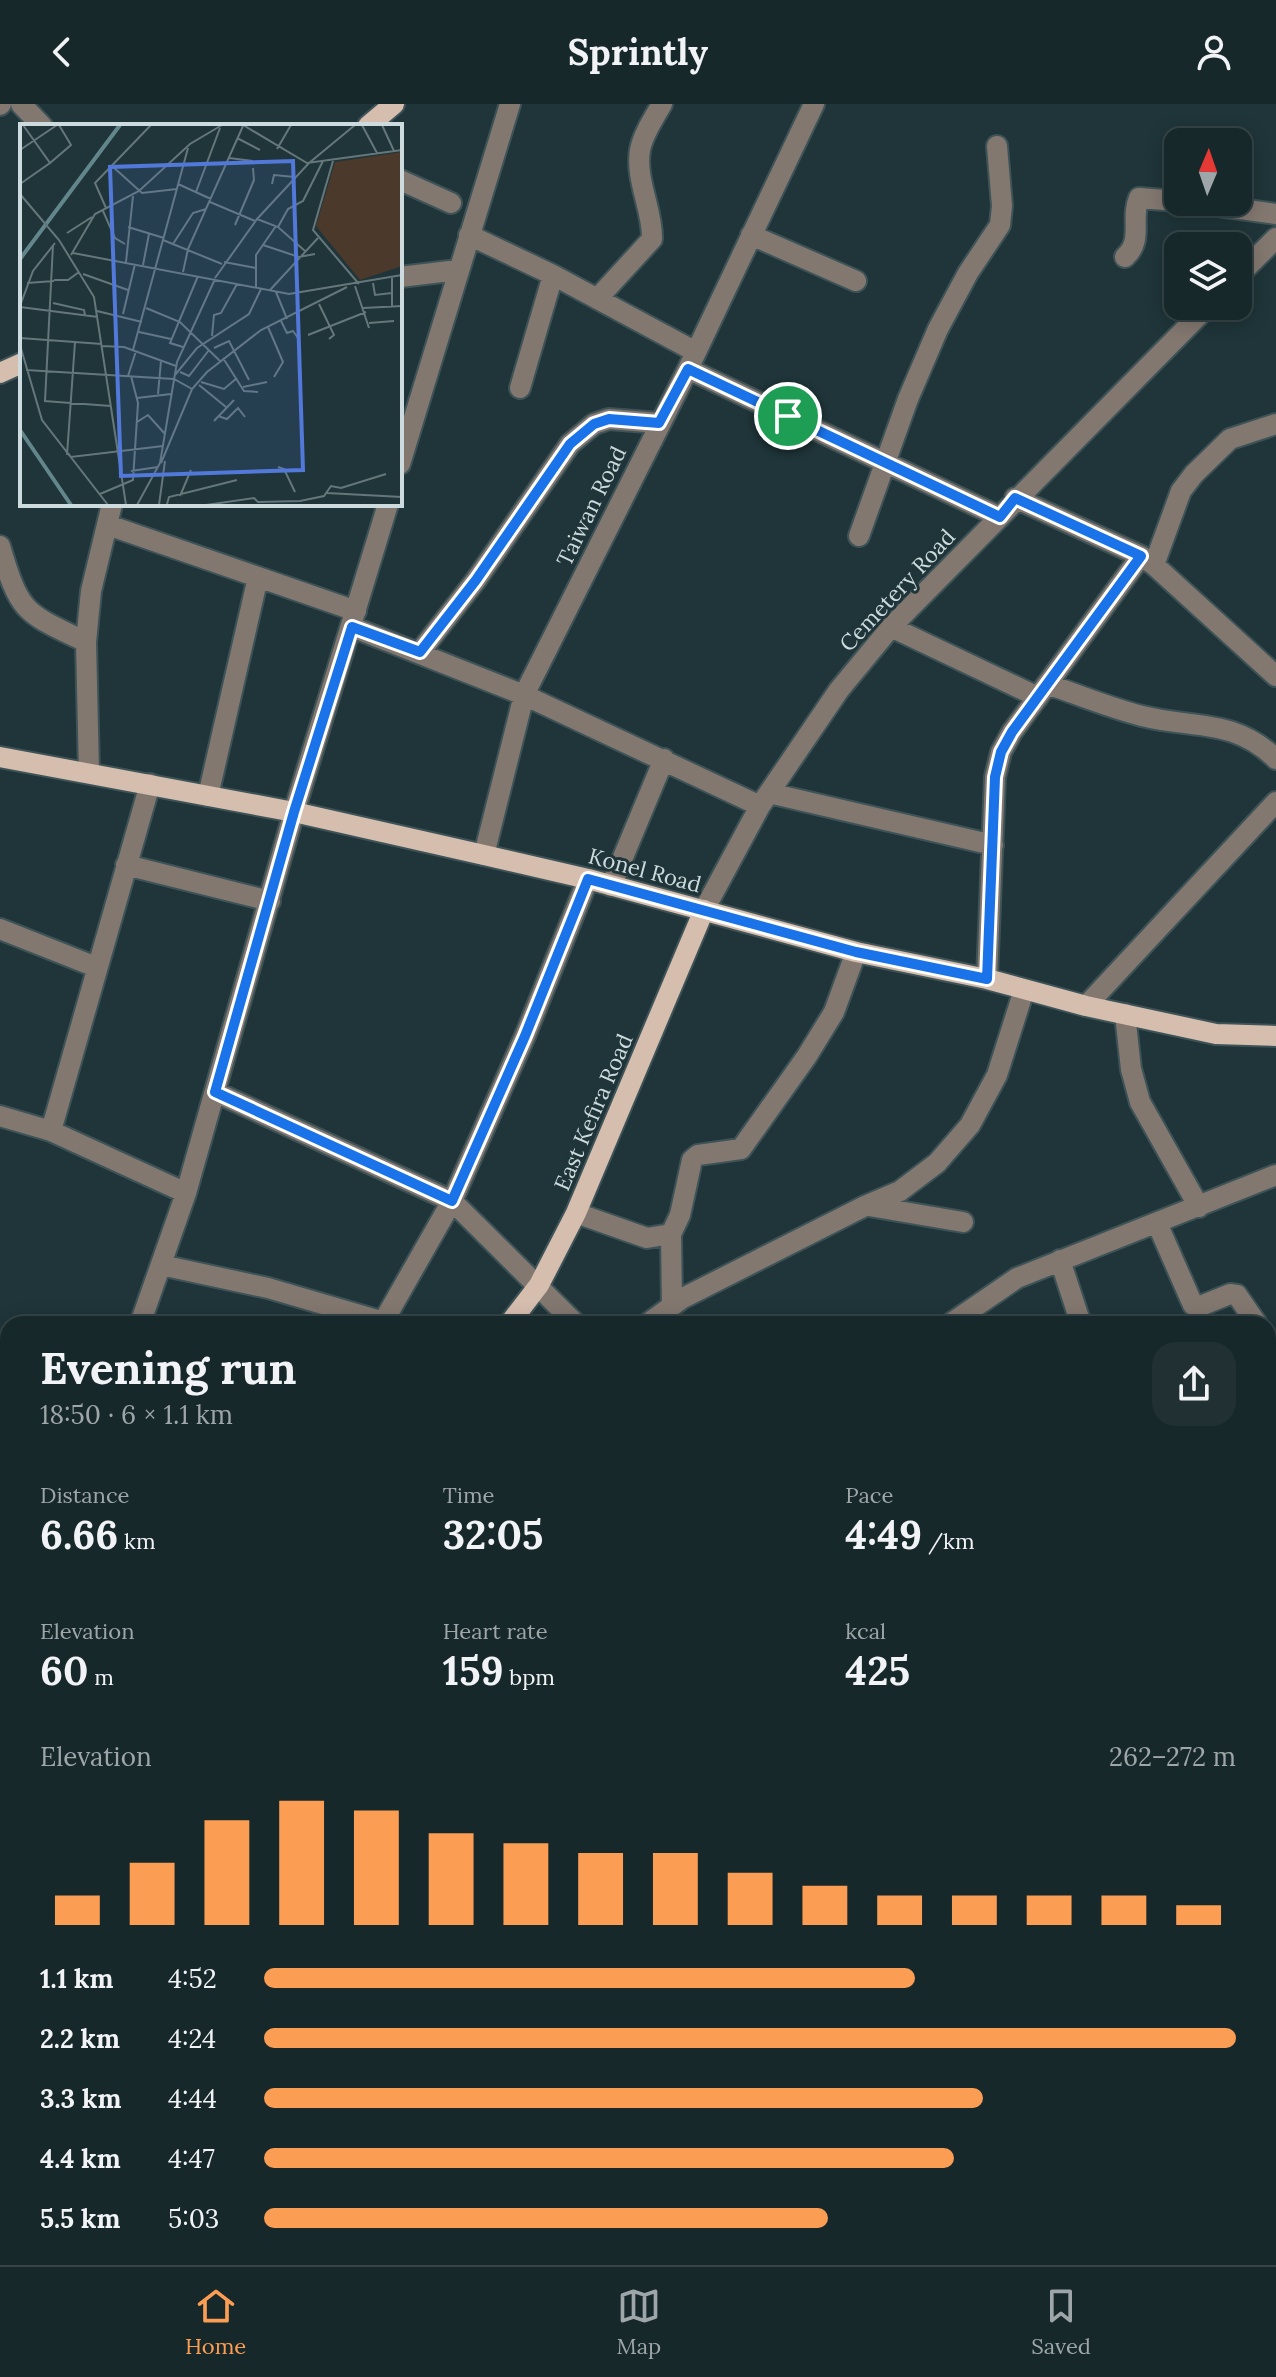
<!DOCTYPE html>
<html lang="en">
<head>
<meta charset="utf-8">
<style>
	body { margin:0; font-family:Lora,serif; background:#203033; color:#f1f3f6; height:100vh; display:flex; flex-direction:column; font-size:30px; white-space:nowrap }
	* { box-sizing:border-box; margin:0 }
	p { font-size:26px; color:#9ea6a9 }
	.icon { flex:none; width:44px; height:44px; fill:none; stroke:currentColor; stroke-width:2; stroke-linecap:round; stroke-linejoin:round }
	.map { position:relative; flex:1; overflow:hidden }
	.sheet { position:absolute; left:0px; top:1212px; width:1276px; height:950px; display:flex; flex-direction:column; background:#17282b; border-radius:24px 24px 0 0; box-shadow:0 4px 20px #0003,0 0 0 2px #364447 }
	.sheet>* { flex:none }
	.needle { width:52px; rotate:2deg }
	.tools { position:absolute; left:1164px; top:24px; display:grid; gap:16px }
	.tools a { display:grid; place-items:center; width:88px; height:88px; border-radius:16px; background:#17282b; box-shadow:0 4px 20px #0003,0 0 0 2px #364447; font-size:40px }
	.pin { position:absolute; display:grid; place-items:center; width:68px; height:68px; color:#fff; margin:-34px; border:4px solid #fff; border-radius:50%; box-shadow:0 2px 8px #0007 }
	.round { display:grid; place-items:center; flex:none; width:84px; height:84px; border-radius:24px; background:#203033 }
	.head { display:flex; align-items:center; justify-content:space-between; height:136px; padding:0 40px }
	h1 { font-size:44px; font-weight:700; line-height:60px }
	.stats { display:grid; grid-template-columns:repeat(3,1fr); gap:12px; height:136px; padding:8px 40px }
	.stats div { display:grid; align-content:center }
	.stats b { font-size:40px; font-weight:700 }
	.stats small { font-size:22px; font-weight:400 }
	.stats p { font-size:22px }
	.chart { height:224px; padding:16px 40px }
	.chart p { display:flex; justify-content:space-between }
	.chart svg { width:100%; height:144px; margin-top:8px; stroke:#fc9d54; stroke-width:6 }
	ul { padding:0 40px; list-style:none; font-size:26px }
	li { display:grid; grid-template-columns:128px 96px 1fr; align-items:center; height:60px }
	li i { height:20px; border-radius:10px; background:#fc9d54 }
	header { display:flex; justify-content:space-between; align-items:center; height:104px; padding:0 40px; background:#17282b; font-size:36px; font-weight:700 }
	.menu { display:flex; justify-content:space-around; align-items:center; height:112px; border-top:2px solid #364447; background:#17282b; font-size:22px; color:#9ea6a9 }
	.menu a { display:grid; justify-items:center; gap:4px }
	.menu .current { color:#fc9d54 }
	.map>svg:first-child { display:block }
</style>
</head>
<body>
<header><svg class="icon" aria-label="back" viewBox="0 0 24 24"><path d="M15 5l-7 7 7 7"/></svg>Sprintly<svg class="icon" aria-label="person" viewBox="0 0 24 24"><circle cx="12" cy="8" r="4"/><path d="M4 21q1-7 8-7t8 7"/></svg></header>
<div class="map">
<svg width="1276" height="2161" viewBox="0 0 1276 2161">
	<rect width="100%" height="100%" fill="#1f3539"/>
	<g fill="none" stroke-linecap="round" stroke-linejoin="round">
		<defs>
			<path id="minor" d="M 21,0 L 42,22
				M 0,1 L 1,0
				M 400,76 L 451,99
				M 1189,98 L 1276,110
				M 469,131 L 553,171 L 696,248
				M 751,131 L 856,177
				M 1125,153 C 1144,136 1130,115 1139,94 L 1178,97
				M 1238,172 L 1276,134
				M 400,173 L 458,166
				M 597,195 L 652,135 C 653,106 635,76 640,46 C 643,30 654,14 662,0
				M 688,265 L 1000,413
				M 520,284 L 553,171
				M 400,360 L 510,0
				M 1015,394 L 1141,452 L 1154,461 L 1276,572
				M 108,421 L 356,507
				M 859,432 L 908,295 L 938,225 L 968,169 L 1000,121 L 1002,102 L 997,42
				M 0,442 C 20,510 24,508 86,538
				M 1154,461 L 1181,387 L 1194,370 L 1230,335 L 1276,320
				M 352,523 L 524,591 L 760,702
				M 891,523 L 1038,593
				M 420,548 L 476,476 L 570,340 L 594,320 L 609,315 L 659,319
				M 1047,580 C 1079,591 1110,604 1142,612 C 1194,625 1234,614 1276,655
				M 89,669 L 86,538 L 91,487 L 112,400
				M 769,689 L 993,741
				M 208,692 L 258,473
				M 484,751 L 524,591 L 688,265 L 814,0
				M 126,761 L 270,797
				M 611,782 L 664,655
				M 704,806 L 760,702 L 839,586 L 891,523 L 1208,202
				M 0,825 L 96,863
				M 987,875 L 995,673 L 1001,648 L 1012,628 L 1141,452
				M 1086,902 L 1276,698
				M 1125,910 L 1131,965 L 1140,998 L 1199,1103
				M 215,988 L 452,1097 L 576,1220
				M 0,1012 L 51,1027 L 186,1089
				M 51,1027 L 150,680
				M 869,1102 L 963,1118
				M 576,1109 L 647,1134 L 671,1130
				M 1157,1119 L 1193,1201 L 1198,1203 L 1230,1190 L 1237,1191 L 1257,1220
				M 1060,1156 L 1081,1220
				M 161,1161 L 268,1184 L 384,1218
				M 672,1201 L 671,1130 L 680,1111 L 692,1056 L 698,1051 L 741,1045 L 807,952 L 834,908 L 856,848
				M 140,1220 L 186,1089 L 294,708 L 388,400
				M 382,1220 L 452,1097 L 525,932 L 588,775
				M 647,1220 L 683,1194 L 865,1102 L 900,1087 L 937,1059 L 970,1021 L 997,971 L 1024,886
				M 950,1220 L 1017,1174 L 1276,1071
				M 1268,1239 L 1269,1240
				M 0,1254 L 8,1254
				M 0,1455 L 8,1455
				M 0,1987 L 8,1986
				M 77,2154 L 78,2161
				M 1144,2154 L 1147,2161
				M 310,2161 L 312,2154
				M 477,2161 L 481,2154"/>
			<path id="major" d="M 368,22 L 394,0
				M 0,269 L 22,259
				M 0,653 L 294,708 L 484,751 L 588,775 L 856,848 L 987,875 L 1086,902 L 1216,930 L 1276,932
				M 509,1220 L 539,1181 L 576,1109 L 704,806
				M 0,2149 L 2,2161
				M 230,2161 L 235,2154"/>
		</defs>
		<use href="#minor" stroke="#3e5357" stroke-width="24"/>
		<use href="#major" stroke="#3e5357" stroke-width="24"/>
		<use href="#minor" stroke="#837870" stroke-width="20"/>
		<use href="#major" stroke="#d6beaf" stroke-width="20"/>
	</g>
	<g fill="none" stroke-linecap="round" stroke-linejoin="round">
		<defs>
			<path id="route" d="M 688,265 L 1000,413 L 1015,394 L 1141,452 L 1012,628 L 1001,648 L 995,673 L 987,875 L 856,848 L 588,775 L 525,932 L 452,1097 L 215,988 L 294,708 L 352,523 L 420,548 L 476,476 L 570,340 L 594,320 L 609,315 L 659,319 Z"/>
		</defs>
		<use href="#route" stroke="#fff" stroke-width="16"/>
		<use href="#route" stroke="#1a73e8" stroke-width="10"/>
	</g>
	<g text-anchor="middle" stroke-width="6" stroke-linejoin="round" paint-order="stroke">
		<g font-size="22" fill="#cedbde" stroke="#1f3539">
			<text transform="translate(591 402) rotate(-64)" y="8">Taiwan Road</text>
			<text transform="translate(897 486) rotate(-47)" y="8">Cemetery Road</text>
			<text transform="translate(645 766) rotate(15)" y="8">Konel Road</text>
			<text transform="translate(593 1008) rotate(-67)" y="8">East Kefira Road</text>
		</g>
	</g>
	<g transform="translate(20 20)">
		<rect width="382" height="382" fill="#1f3539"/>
		<path d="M 382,28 L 382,142 L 340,156 L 296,102 L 315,38 Z" fill="#4b392c"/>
		<path fill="none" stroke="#62868c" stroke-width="4" d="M 0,135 L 100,1M 0,306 L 51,381"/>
		<path fill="none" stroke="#65777b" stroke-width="2" d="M 223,1 L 287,39 L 382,26M 342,1 L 357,29M 362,1 L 374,27M 217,14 L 240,26M 257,25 L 271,1M 0,26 L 37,1M 209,34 L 233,37M 313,37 L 293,106 L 339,160M 30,39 L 51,21 L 39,1M 92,42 L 122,69 L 157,65M 0,60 L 30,39 L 3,1M 158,60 L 191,75M 252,60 L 254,51 L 275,53M 176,68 L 200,4M 0,70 L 39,116 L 74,173 L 106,381M 190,78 L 235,97M 86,84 L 75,59 L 131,1M 83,87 L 95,114 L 105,120M 237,95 L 258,103 L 285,127M 215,101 L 234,56 L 233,44M 108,103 L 144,114M 258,103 L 268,85 L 283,77 L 303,37M 47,109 L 72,93M 143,116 L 202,140M 153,120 L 173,89 L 186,85M 243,121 L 279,133 L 295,130M 53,129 L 269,170 L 382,151M 51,131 L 75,90 L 119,67 L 170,20 L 202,1M 106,138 L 113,72M 204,138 L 236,144M 123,141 L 129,110M 163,148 L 168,125 L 223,2M 63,150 L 108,166M 195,154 L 237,95 L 289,39 L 335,1M 372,154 L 372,182M 34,156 L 48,156 L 59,148M 7,159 L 34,157M 353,159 L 355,171 L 372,169M 335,162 L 349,204M 236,163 L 236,131 L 256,102M 250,166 L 298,114M 256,168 L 267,195M 33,179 L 64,186 L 65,191M 299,180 L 314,211 L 309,215M 0,182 L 13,147 L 35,119M 0,183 L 78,193M 126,184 L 160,198 L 200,237M 343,184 L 382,182M 77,187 L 122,198M 103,190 L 115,140M 261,197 L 267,209 L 273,207 L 278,214M 349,199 L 374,197M 248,203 L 263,238 L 254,253M 119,208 L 151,215M 288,211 L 346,188M 192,212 L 194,191 L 201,189 L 217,160M 0,214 L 82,220M 0,221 L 22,296 L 88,381M 82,222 L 104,223 L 156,242M 163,223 L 150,219 L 178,152M 194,224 L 209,217 L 229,256M 113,226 L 168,24M 203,234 L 224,267 L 238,268M 6,246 L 154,255 L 172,265M 160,248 L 169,252 L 189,226M 155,251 L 177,224 L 229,190 L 241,165M 108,252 L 116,227M 181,258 L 204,265 L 217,254M 179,261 L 206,283M 223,263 L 247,258M 138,270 L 141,237M 117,274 L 151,270M 24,277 L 91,282M 25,277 L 33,121M 198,292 L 207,295 L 218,284 L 225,293M 194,297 L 214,276M 117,298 L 128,291 L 145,310M 48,329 L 51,333 L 143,322M 47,331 L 55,218M 141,339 L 172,265 L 187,248 L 241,206 L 327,163M 258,343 L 264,345 L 275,368M 111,347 L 138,343M 307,369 L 382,373M 80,370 L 113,356 L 118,279 L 111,252M 160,372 L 171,346M 147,380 L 149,373 L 217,356M 117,381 L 140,339 L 157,238 L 195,155M 139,381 L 145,337M 186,381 L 234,374 L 238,378 L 280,377 L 304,372 L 311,362 L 321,364 L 366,350"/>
		<path fill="#5278da" fill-opacity="0.15" stroke="#5278da" stroke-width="4" d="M 273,37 L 283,346 L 101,352 L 90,43 Z"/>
		<rect width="382" height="382" fill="none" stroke="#cedbde" stroke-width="4"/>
	</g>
</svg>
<div class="tools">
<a><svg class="needle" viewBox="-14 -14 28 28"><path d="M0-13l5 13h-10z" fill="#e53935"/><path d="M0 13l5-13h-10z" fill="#9ea6a9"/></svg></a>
<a><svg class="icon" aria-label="layers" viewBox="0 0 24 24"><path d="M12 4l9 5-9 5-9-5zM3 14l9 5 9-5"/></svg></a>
</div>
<div class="pin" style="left:788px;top:312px;background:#1e9e55"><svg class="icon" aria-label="arrive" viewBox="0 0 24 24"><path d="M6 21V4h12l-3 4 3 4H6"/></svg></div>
<section class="sheet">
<div class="head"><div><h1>Evening run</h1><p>18:50 · 6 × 1.1 km</p></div><a class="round"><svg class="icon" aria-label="share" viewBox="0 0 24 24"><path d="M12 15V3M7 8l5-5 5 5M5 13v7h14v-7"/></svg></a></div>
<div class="stats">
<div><p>Distance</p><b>6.66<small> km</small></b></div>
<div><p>Time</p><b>32:05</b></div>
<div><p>Pace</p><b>4:49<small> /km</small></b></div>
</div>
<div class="stats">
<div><p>Elevation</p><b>60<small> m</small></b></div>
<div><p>Heart rate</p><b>159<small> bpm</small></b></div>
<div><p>kcal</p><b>425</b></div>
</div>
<div class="chart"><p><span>Elevation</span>262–272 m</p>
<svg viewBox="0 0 160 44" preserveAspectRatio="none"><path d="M5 44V35M15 44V25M25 44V12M35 44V6M45 44V9M55 44V16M65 44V19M75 44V22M85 44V22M95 44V28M105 44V32M115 44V35M125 44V35M135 44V35M145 44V35M155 44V38"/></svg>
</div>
<ul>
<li><b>1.1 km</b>4:52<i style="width:67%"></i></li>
<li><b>2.2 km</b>4:24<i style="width:100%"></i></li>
<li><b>3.3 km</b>4:44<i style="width:74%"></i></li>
<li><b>4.4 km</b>4:47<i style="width:71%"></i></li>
<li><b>5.5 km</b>5:03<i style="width:58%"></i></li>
</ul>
</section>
</div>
<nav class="menu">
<a class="current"><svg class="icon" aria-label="home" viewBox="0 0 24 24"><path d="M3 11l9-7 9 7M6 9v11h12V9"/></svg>Home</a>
<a><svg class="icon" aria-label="map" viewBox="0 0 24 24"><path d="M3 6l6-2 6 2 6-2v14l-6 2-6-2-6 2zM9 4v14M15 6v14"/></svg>Map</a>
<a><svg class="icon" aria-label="saved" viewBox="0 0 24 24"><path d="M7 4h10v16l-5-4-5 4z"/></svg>Saved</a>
</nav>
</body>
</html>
